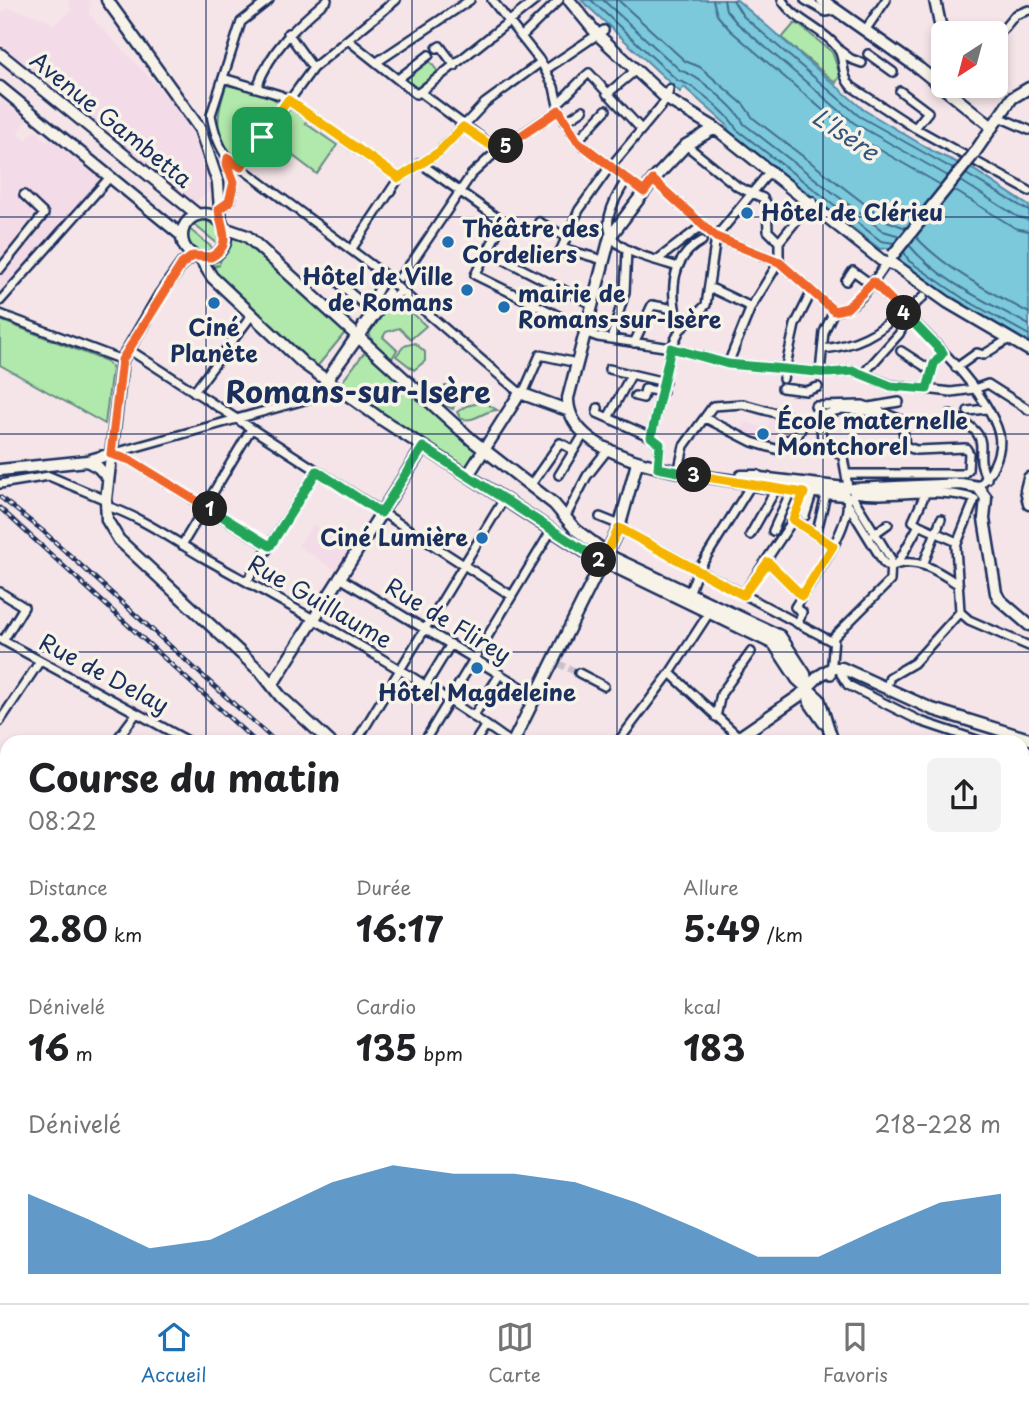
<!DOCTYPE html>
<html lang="fr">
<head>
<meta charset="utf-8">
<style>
	body { margin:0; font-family:"Playpen Sans",sans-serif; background:#f2f2f2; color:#202124; height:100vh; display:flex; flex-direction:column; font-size:26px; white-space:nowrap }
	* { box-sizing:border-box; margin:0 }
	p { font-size:23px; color:#757577 }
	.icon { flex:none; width:38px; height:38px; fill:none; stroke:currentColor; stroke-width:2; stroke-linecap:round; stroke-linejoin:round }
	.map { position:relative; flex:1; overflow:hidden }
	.sheet { position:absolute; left:0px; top:735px; width:1029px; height:569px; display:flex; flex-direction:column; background:#fff; border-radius:21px 21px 0 0; box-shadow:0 4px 10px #0003 }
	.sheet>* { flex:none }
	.needle { width:46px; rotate:216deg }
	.tools { position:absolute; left:931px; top:21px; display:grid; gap:14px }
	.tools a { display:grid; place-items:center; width:77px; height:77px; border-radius:10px; background:#fff; box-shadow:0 4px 10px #0003; font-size:35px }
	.pin { position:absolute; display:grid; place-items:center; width:60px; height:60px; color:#fff; margin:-30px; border-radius:14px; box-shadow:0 4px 10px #0006 }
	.km { position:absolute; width:35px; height:35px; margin:-18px; border-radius:50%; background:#222; color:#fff; font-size:19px; line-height:35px; text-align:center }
	.round { display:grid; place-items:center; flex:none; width:74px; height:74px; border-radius:10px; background:#f2f2f2 }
	.summary { display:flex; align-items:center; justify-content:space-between; height:119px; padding:0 28px }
	h1 { font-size:38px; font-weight:700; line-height:52px }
	.metrics { display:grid; grid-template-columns:repeat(3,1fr); gap:10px; height:119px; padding:7px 28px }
	.metrics div { display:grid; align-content:center }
	.metrics b { font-size:35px; font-weight:700 }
	.metrics small { font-size:19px; font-weight:400 }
	.metrics p { font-size:19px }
	.chart { height:196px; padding:14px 28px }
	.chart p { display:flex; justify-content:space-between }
	.chart svg { width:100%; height:126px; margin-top:7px; fill:#1f6fb2; opacity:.7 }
	.menu { display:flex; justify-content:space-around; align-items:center; height:98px; border-top:2px solid #e0e0e0; background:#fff; font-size:19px; color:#757577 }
	.menu a { display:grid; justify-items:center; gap:4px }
	.menu .current { color:#1f6fb2 }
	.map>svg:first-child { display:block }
</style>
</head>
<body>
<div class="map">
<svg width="1029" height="1303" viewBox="0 0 1029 1303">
	<rect width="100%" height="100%" fill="#f5e5e8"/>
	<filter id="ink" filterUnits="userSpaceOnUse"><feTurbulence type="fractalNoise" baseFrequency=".0143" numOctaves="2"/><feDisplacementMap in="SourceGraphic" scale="14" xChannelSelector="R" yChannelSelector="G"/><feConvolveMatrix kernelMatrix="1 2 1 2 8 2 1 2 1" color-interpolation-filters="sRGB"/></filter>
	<g filter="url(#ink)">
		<path fill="#f4dbe8" d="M 68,0 L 91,0 L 89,14 L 95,21 L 187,117 L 214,188 L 194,203 L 0,43 L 0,13 L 9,8 L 46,19 L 53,25 L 71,11 Z
			M 0,99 L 28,119 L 17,132 L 26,140 L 35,129 L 47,142 L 50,139 L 101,179 L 0,294 Z
			M 770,419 L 791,424 L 778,447 L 740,433 L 746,422 L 767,429 Z
			M 313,524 L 340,541 L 338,545 L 349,552 L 337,571 L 298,546 Z"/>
		<path fill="#b1e8ab" stroke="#668c84" stroke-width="2" d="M 794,24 L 798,24 L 832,52 L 840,75 L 836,83 L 782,38 Z
			M 429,60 L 438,72 L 417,88 L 405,79 Z
			M 226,85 L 264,93 L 283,105 L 242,162 C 211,139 216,119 226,85 Z
			M 290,105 L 309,118 L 305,123 L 337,145 L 317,174 L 267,136 Z
			M 203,219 L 219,228 L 218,244 L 192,223 Z
			M 188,228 L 214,249 C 197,259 182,246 188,228 Z
			M 230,232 L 249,241 L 348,329 L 316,368 L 309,366 L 208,269 L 220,265 L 211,266 L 206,262 L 218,257 L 220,262 L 229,242 Z
			M 400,301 L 426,326 L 411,339 L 399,328 L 386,332 L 383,337 L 397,350 L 391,360 L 374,344 L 369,333 L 387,305 Z
			M 0,320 L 106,361 L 112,367 L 105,424 L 0,365 Z
			M 415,343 L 425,352 L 425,361 L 414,370 L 396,356 L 404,346 Z
			M 367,349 L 480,451 L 466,472 L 339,386 Z
			M 445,386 L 459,388 L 453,409 L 445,405 L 440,395 Z
			M 484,402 L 497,410 C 482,411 477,422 461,419 L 457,412 L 466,406 Z
			M 565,1297 L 657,1298 L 669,1297 L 664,1303 L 560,1303 Z"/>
		<path fill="#7cc9db" stroke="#558ba9" stroke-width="2" d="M 581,0 L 737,0 L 864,110 L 936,153 L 974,170 L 1029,206 L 1029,343 L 960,305 L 902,265 L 889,248 L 880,249 L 729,132 L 727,125 L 684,87 L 680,92 Z"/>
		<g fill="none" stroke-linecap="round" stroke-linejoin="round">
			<path stroke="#426d90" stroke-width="2" d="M 591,0 L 678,81 C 691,82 731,116 736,129 L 881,241 L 894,243
				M 603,0 L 681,71 C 697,74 737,109 744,124 L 883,231 L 900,236
				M 618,0 L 685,61 L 700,67 L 744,105 L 753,118 L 887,221 L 906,228
				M 713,0 L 717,15 L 730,30 L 847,131 L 941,185
				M 724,0 L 726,10 L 737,23 L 854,123 L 948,176
				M 733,0 L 743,16 L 859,116 L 953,169
				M 966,174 L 1029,211
				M 961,181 L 1018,217 L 1029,220
				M 954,190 L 1015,228 L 1029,231
				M 916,237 C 947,270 989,291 1029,313
				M 909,245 C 939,281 988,302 1029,325
				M 904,252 L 909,261 L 964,299 L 1029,335"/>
			<path stroke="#558ba9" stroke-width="2" d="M 1022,1086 L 1029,1045
				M 1022,1227 L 1029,1240"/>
			<path stroke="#c9c1cc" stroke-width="7" stroke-dasharray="7 3.5" stroke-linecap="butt" d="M 559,664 L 579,673"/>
			<defs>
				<path id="street" d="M 269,0 L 241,22 L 211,115 C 214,131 218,146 228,158 L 386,276 L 368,308 L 335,280
					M 492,0 L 541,62 L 554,87 L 559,110 L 577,141 L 644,192
					M 782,0 C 795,21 822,28 837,47 C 846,59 840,76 852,87 L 915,128 L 1029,191
					M 805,0 L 826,12 L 836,10
					M 866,29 L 886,0
					M 288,33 L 313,68
					M 522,36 L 559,0
					M 996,38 L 1015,15 L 1029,10
					M 348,40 L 416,94 L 420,92 L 498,150
					M 437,48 L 440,46 L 455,66
					M 839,50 L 851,59 L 862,63
					M 868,54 L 893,72
					M 377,62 L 470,0
					M 545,70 L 604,30
					M 223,78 L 280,95 L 399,178
					M 398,79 L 429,55
					M 257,87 C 271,49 296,26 327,0
					M 900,91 L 928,112 L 915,128
					M 420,92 L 536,0
					M 607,94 L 636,70
					M 558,103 C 570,93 577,83 589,73 L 641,129
					M 999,117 L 1029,130
					M 565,122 L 583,110
					M 577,141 L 606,110
					M 686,145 L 738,187 L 763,198 L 767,204 L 768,231 L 779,242
					M 420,163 L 503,222 L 475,275 L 583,328 L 584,332 L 598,337 L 671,348 L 728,364 L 828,373 L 854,371 L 891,385 L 951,392 L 974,389 L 988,384 L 1029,410
					M 241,167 L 313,68 L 396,0
					M 627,179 C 586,242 618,249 675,266
					M 653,180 L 716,237 L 779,262
					M 219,209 L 229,202 L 234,182 L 227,164 L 228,158
					M 539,222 L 566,237
					M 562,248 L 603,260
					M 351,250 L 399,178 L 439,152 L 485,103 L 541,62
					M 487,251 L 591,304
					M 557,258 L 579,210 L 606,172 L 667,99 L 669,89
					M 657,260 L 703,225
					M 779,262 L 834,311 C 857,310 874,281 886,264
					M 0,269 L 44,214 L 24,195
					M 846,281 L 853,271 L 871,284
					M 872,282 C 908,317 987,386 999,434 C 1003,453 991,475 978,487
					M 398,288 L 520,393 L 525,389 L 540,355 L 577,363
					M 709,291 L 713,289 L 751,307
					M 0,301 L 110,177
					M 0,314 L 122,360
					M 905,314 L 923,297
					M 680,330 C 670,296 668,259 702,241
					M 611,339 L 625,292 L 627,250
					M 634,343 L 652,305 L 674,309
					M 128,349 L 512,596
					M 823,349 C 852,346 883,334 900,309
					M 901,351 L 932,371
					M 728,364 L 751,307 L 779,262 L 779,242 L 812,201
					M 956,368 L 977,353 L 983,355 L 1009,339
					M 609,369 L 665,382
					M 820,372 L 824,332 L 834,311
					M 864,373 L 899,334 L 908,317
					M 783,379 L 795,325 L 812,291
					M 327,382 L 388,299 L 401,292
					M 782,388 L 806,391 L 818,387
					M 927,389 L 934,364 L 943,353
					M 194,392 L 252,315
					M 635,396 L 643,398 L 645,389 L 663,392
					M 815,406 L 863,405 L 902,420 L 905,446 L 916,450 L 966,448 L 969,453 L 968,470 L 963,474 L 846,474
					M 869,407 L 899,402
					M 598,408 L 597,413 L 651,437 L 660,445 L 658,469
					M 968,411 L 986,409
					M 950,414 C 1001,440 969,447 987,479
					M 608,418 L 631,375
					M 651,437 L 671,348 L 680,330 L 706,305 L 716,237 L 771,170
					M 111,454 L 319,396 L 327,382 L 325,380 L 353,339 L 358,337 L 363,324 L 415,258 L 471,175 L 498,150 L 559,110
					M 115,455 L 130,460 L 269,546
					M 678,473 L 684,446 L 713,406 L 743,404 L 805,421 L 797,437 L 786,440 L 779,450 L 752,442 L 705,418
					M 559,475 L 584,434
					M 0,484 L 49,476 L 106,500
					M 530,486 L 560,443 L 574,450
					M 848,487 L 843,457 L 822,439 L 820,416 L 842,409 L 873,412
					M 854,493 C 895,500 934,485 975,499 L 956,546 L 960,612
					M 105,506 C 133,512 178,543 204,558 C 308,616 414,673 510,742
					M 849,506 L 884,563 L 890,567
					M 805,516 L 812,494
					M 600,517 L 620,525
					M 565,518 L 587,476 L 609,448
					M 793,520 L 833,546
					M 919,525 L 957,542
					M 919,525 L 913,521 L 926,492
					M 619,528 L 831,641
					M 773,531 L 791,491
					M 874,534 L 888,524
					M 750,535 L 776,489
					M 816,535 L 826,495
					M 182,545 L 251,429
					M 768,562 L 802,596
					M 898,563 L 919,525
					M 923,565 L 941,519
					M 890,567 C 916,555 938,571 959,585
					M 340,578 L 536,696
					M 247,581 L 317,471
					M 0,592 L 24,607 L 3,641
					M 689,594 L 697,572 L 751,485
					M 743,595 L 793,520 L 804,493
					M 960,612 L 969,620 L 1029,646
					M 798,624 L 802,612 L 795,607 C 811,581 852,528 847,498
					M 0,639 L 190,742
					M 579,673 L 604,686
					M 670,673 L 739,737
					M 841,674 L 848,685 L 920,721 L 983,742
					M 831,675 L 834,637 L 890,581 L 891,559 L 852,496
					M 426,685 L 451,644
					M 886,689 L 890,677 L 914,663 L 960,612
					M 473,717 L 500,674
					M 716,717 L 721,694 L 751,652
					M 0,721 L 40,661
					M 745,733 L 751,742
					M 115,742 L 136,714
					M 356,742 L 504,499
					M 424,742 L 551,531
					M 475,742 L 486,725
					M 618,742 L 670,673 L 709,613
					M 863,742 L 869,742
					M 1022,755 L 1029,758
					M 0,795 L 7,798
					M 1022,818 L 1029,814
					M 1022,890 L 1029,886
					M 2,895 L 7,888
					M 0,945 L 7,950
					M 1022,946 L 1029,940
					M 0,1106 L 7,1099
					M 0,1134 L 7,1142
					M 1022,1196 L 1029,1194
					M 256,1297 L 265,1303
					M 381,1297 L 390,1303
					M 946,1303 L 947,1297"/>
				<path id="secondary" d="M 107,0 L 200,129 L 218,183 L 221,222
					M 569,0 L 597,34 L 667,99 L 715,128 L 881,260 L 894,265
					M 822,0 L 920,69 L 992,127
					M 935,0 L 943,39
					M 0,54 L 198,215
					M 0,87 L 181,235
					M 715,128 L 686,145 L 653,180 L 610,237 L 568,398 C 567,463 702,476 750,483
					M 973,155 L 1012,98 L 1029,88
					M182 236a22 22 0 1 1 44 0a22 22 0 1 1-44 0Z
					M 224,228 L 247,236 L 473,441 L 554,504 L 576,530 L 614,558 L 780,636 L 805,674 L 810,703 L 824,723
					M 193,256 L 182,264 L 160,295 L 122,360 L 106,500 L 107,520 L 119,540 L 262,673 L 281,697 L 330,742
					M 200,258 L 212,277 L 304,364 L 381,419 L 590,555 L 774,644 L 797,679 L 819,699 L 833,742
					M 891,262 L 947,302 L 1029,350
					M 87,461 L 98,467 L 108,478
					M 0,470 L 87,461 L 111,454
					M 468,475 L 520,393 L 567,410
					M 741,476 L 757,476 L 762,480 L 760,486 L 751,485 L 751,478
					M 760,478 L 845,488
					M 1029,478 L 1026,490 L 1029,504
					M 759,486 L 844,495
					M 853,489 L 961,484 L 978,487 L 986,498 L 984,519 L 996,593 L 1000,600 L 1029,625
					M 272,685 L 423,447
					M 513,742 L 619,528 L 637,463
					M 732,742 L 799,696 L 819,676 L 832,668 L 842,668 L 932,709 L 1029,739
					M 1022,1245 L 1029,1251
					M 771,1297 L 779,1303
					M 151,1303 L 160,1297
					M 427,1303 L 428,1297"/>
			</defs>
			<use href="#street" stroke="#1b2f5e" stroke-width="12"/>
			<use href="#secondary" stroke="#1b2f5e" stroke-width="15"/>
			<use href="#street" stroke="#f7f3e8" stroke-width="7"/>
			<use href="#secondary" stroke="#f7f3e8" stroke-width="10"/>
			<defs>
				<path id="rail" d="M 0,497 L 43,531 L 276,742
					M 0,508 L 256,742
					M 990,1297 L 1009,1303"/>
			</defs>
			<use href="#rail" stroke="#1b2f5e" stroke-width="4.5"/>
			<use href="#rail" stroke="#f7f3e8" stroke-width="2" stroke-dasharray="5" stroke-linecap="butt"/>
			<defs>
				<path id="street-bridge" d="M 386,276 L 398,288"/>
				<path id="secondary-bridge" d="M 893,255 L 973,155"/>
			</defs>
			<use href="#street-bridge" stroke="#1b2f5e" stroke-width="12" stroke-linecap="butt"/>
			<use href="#secondary-bridge" stroke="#1b2f5e" stroke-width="15" stroke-linecap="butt"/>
			<use href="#street-bridge" stroke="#f7f3e8" stroke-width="7"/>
			<use href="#secondary-bridge" stroke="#f7f3e8" stroke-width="10"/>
		</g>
	</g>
	<g fill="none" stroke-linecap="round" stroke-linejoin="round" filter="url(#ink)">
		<defs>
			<path id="split-1" d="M 210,509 L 130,460 L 111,454 L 122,360 L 182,264 L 193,256 L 211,257 C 234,245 220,228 219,209 L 229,202 L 234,182 L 227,164 L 228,158 L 241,167 L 262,137"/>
			<path id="split-2" d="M 210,509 L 270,546 L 317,471 L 381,513 L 423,447 L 599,560"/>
			<path id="split-3" d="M 599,560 L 602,562 L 619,528 L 743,595 L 768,562 L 802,596 L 833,546 L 793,520 L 804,493 L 694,475"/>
			<path id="split-4" d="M 694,475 L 658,468 L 660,444 L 651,437 L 671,348 L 728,364 L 828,373 L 854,371 L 891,386 L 927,389 L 934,364 L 943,353 L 904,313"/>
			<path id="split-5" d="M 506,146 L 559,110 L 577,141 L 644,192 L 653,180 L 716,237 L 779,262 L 834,311 L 847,308 L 873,282 L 904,313"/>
			<path id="split-6" d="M 262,137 L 288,100 L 399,178 L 439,152 L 463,127 L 498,150 L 506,146"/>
		</defs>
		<use href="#split-1" stroke="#fff" stroke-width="14"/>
		<use href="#split-2" stroke="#fff" stroke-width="14"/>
		<use href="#split-3" stroke="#fff" stroke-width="14"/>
		<use href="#split-4" stroke="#fff" stroke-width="14"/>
		<use href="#split-5" stroke="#fff" stroke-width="14"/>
		<use href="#split-6" stroke="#fff" stroke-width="14"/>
		<use href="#split-1" stroke="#f0652b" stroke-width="9"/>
		<use href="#split-2" stroke="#22a559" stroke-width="9"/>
		<use href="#split-3" stroke="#f5b400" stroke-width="9"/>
		<use href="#split-4" stroke="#22a559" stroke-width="9"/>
		<use href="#split-5" stroke="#f0652b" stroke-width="9"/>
		<use href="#split-6" stroke="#f5b400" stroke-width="9"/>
	</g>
	<path fill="none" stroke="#1b2f5e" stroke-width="2" stroke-opacity="0.55" d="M 206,0 L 206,742M 412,0 L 412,742M 617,0 L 617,742M 823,0 L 823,742M 0,217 L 1029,217M 0,434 L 1029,434M 0,652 L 1029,652M 0,869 L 7,869M 1022,869 L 1029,869M 0,1086 L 7,1086M 1022,1086 L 1029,1086M 206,1297 L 206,1303M 412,1297 L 412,1303M 617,1297 L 617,1303M 823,1297 L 823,1303"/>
	<g fill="#1f6fb2" stroke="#f7f3e8" stroke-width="2.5">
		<circle cx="747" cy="213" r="7"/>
		<circle cx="448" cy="242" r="7"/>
		<circle cx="467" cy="290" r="7"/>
		<circle cx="214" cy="303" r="7"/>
		<circle cx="504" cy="307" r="7"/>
		<circle cx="763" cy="434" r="7"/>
		<circle cx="482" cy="538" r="7"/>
		<circle cx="477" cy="668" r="7"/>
	</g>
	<g text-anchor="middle" stroke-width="7" stroke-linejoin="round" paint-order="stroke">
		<g font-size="23" fill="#1b2f5e" stroke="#f7f3e8">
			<text transform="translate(111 120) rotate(39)" y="8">Avenue Gambetta</text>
			<text transform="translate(320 602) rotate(30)" y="8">Rue Guillaume</text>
			<text transform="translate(448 621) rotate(31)" y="8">Rue de Flirey</text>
			<text transform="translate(104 674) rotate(28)" y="8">Rue de Delay</text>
		</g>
		<g font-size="23" font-weight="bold" fill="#1b2f5e" stroke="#f7f3e8" text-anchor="start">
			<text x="761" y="221">Hôtel de Clérieu</text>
			<text x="462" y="237">Théâtre des<tspan x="462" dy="26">Cordeliers</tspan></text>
			<text x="453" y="285" text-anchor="end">Hôtel de Ville<tspan x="453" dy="26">de Romans</tspan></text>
			<text x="518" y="302">mairie de<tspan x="518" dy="26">Romans-sur-Isère</tspan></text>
			<text x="214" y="336" text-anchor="middle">Ciné<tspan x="214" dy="26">Planète</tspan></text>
			<text x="777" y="429">École maternelle<tspan x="777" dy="26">Montchorel</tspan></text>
			<text x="468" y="546" text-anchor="end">Ciné Lumière</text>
			<text x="477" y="701" text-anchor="middle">Hôtel Magdeleine</text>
		</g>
		<g font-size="24" font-style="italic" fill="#33567d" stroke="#f7f3e8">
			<text transform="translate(845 135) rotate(34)" y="8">L'Isère</text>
		</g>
		<g font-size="30" font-weight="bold" fill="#1b2f5e" stroke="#f7f3e8">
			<text x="358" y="403">Romans-sur-Isère</text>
		</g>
	</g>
</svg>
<div class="tools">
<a><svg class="needle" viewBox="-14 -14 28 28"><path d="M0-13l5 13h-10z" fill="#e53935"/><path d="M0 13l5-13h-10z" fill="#757577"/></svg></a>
</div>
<div class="pin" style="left:262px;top:137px;background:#1e9e55"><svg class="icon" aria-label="arrive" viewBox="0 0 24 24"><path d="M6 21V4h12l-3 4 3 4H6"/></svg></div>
<b class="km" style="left:210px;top:509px">1</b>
<b class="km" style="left:599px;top:560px">2</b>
<b class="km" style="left:694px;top:475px">3</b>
<b class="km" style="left:904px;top:313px">4</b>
<b class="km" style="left:506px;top:146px">5</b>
<section class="sheet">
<div class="summary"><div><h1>Course du matin</h1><p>08:22</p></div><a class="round"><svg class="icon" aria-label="share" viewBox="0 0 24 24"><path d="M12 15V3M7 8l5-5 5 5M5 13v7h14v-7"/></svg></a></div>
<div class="metrics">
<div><p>Distance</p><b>2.80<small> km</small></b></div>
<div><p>Durée</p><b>16:17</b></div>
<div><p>Allure</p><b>5:49<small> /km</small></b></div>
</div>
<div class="metrics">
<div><p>Dénivelé</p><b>16<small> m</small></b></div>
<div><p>Cardio</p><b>135<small> bpm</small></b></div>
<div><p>kcal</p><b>183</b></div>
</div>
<div class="chart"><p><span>Dénivelé</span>218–228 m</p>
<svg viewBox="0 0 160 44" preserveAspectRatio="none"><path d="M0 44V16L10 25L20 35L30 32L40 22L50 12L60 6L70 9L80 9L90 12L100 19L110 28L120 38L130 38L140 28L150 19L160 16V44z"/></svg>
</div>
</section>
</div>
<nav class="menu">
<a class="current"><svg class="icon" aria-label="home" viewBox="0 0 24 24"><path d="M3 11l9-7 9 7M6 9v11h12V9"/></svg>Accueil</a>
<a><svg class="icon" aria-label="map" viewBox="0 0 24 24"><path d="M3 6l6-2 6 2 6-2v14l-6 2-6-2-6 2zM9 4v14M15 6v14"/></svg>Carte</a>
<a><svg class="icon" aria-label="saved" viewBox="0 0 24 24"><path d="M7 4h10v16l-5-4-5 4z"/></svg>Favoris</a>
</nav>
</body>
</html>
